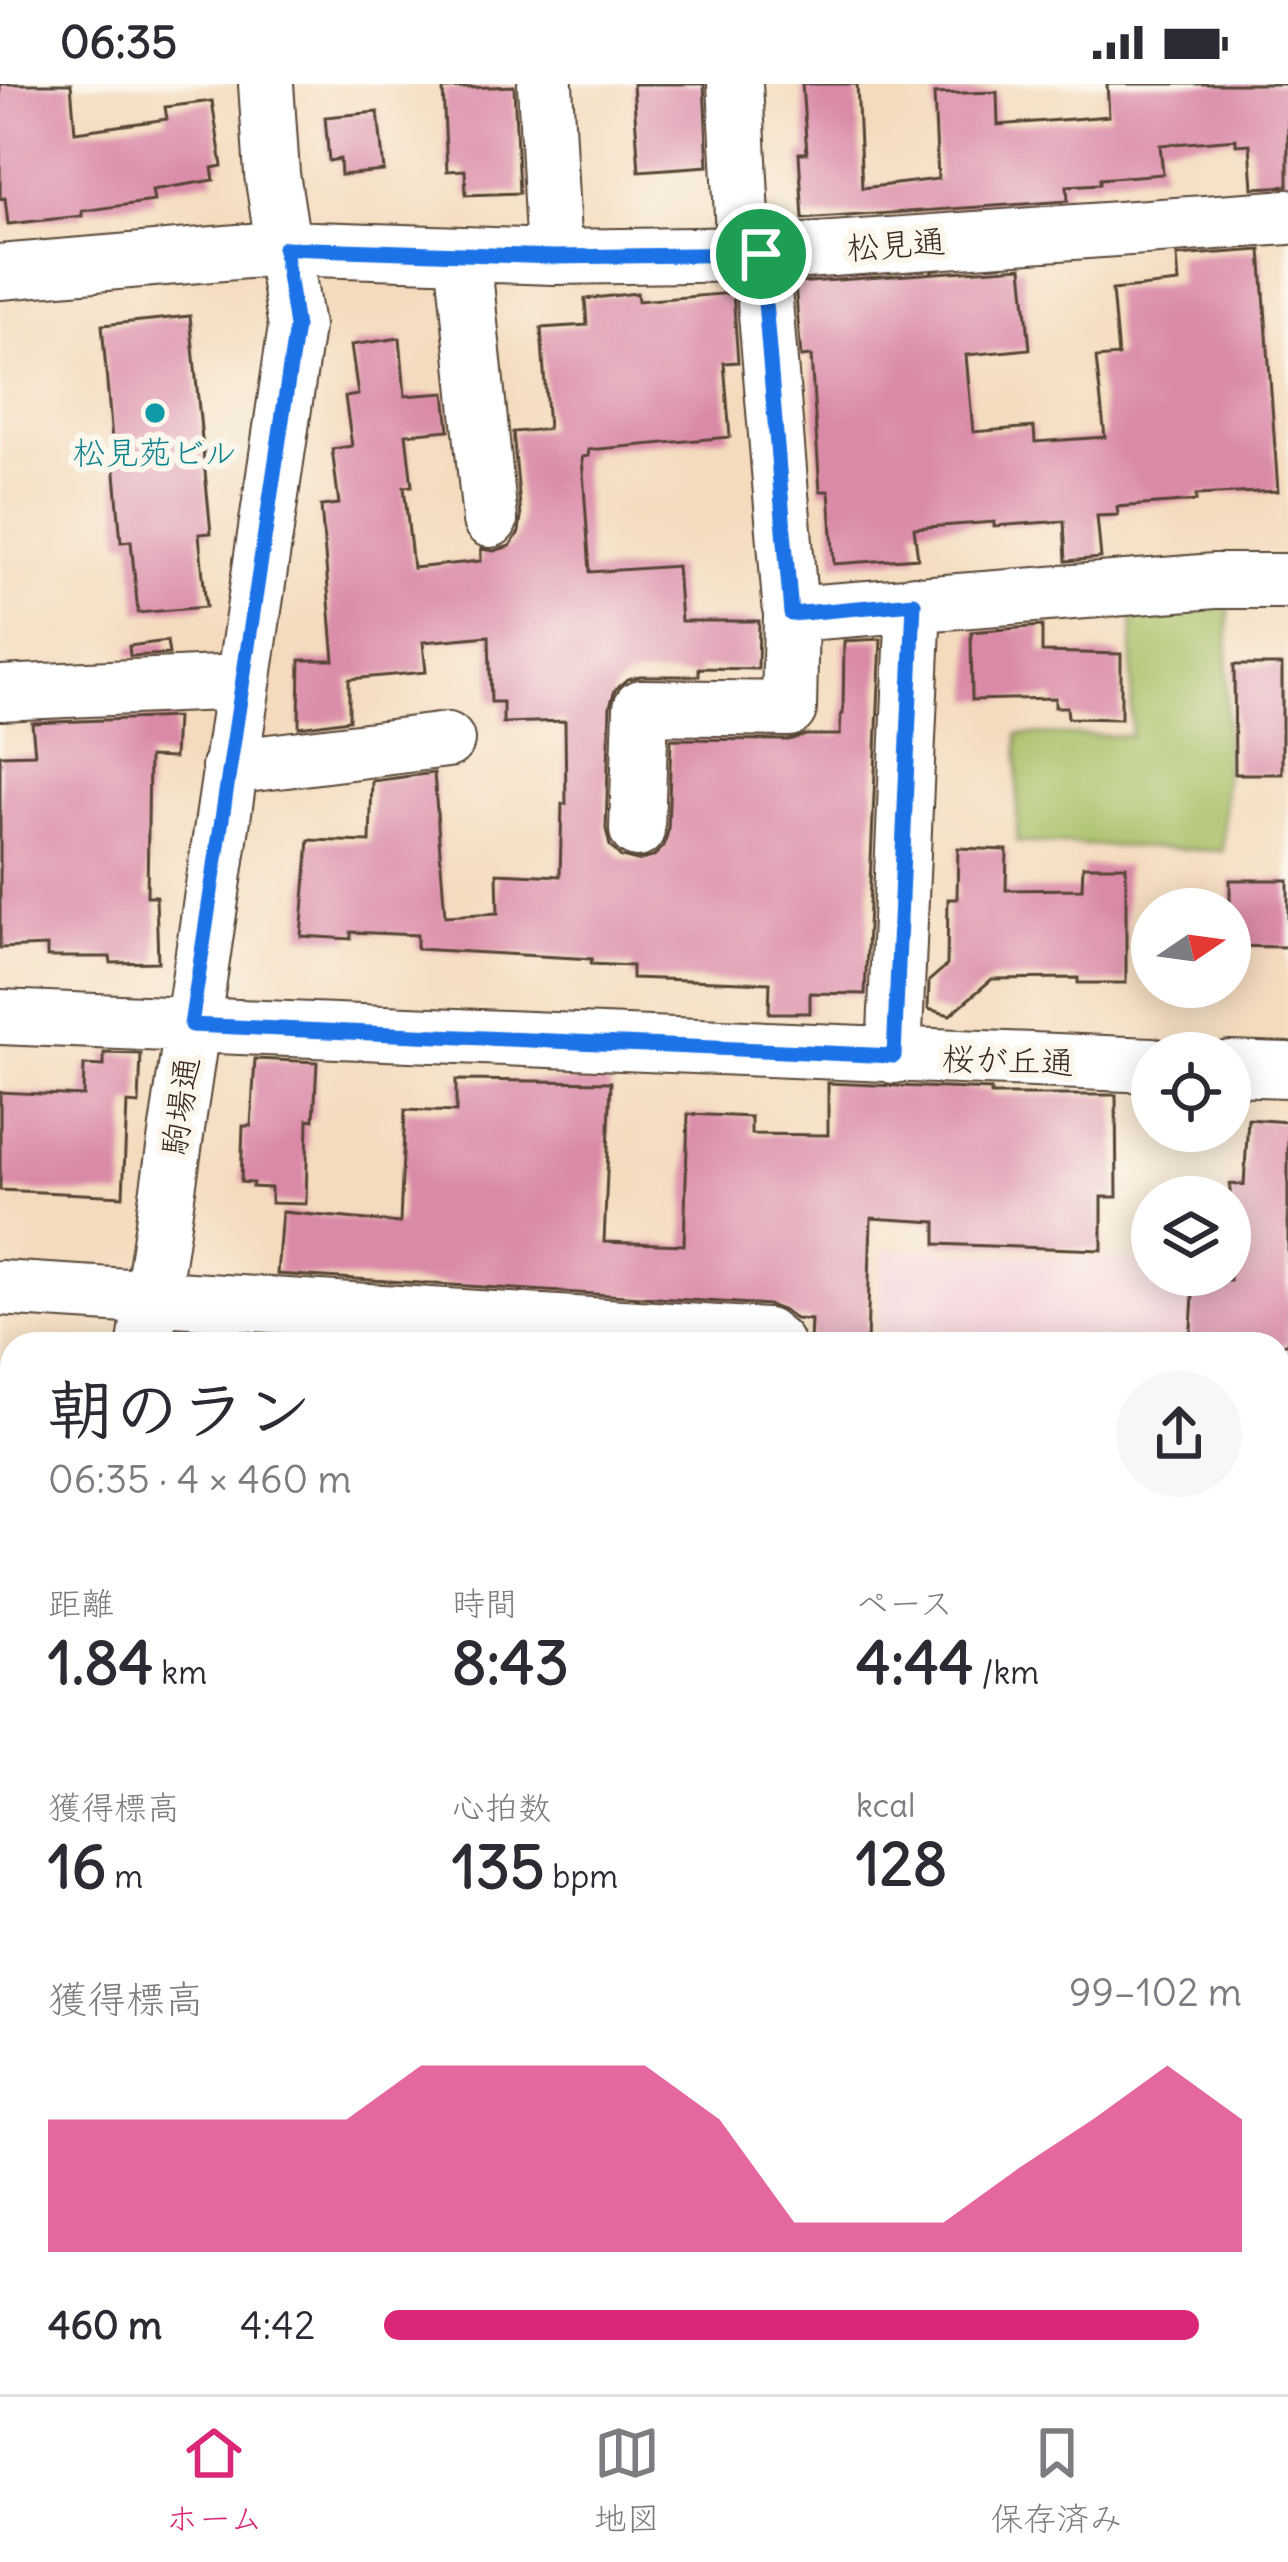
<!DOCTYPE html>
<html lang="ja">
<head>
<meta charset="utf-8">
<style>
	body { margin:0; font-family:Delius,"Klee One",sans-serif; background:#f7f7f7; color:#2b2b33; height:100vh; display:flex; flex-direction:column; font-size:45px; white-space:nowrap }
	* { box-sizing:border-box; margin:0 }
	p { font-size:39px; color:#7c7c81 }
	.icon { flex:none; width:66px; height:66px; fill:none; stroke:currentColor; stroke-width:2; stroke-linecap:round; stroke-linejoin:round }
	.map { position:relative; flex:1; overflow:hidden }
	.details { position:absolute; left:0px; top:1248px; width:1290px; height:1062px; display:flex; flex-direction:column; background:#fff; border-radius:36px 36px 0 0; box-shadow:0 6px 30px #0003 }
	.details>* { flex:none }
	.needle { width:78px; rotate:77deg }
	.tools { position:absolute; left:1131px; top:804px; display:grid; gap:24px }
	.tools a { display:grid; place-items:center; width:120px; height:120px; border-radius:50%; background:#fff; box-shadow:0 6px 30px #0003; font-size:60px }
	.pin { position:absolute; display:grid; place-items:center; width:102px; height:102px; color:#fff; margin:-51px; border:6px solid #fff; border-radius:50%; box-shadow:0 3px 12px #0007 }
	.round { display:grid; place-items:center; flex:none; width:126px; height:126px; border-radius:63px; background:#f7f7f7 }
	.headline { display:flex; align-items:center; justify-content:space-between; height:204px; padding:0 48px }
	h1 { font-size:66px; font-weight:700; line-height:90px }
	.stats { display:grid; grid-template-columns:repeat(3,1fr); gap:18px; height:204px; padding:12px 48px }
	.stats div { display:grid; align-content:center }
	.stats b { font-size:60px; font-weight:700 }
	.stats small { font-size:33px; font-weight:400 }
	.stats p { font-size:33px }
	.chart { height:336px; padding:24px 48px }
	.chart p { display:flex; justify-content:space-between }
	.chart svg { width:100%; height:216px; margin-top:12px; fill:#db2777; opacity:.7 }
	ul { padding:0 48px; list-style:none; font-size:39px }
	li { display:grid; grid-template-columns:192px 144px 1fr; align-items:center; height:90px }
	li i { height:30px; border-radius:15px; background:#db2777 }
	.status { display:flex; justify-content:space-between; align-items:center; height:84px; padding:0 60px; background:#fff; direction:ltr }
	.status svg { height:33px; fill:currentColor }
	.menu { display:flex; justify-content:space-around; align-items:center; height:168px; border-top:3px solid #e1e1e2; background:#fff; font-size:33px; color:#7c7c81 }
	.menu a { display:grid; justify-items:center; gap:6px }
	.menu .selected { color:#db2777 }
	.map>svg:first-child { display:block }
</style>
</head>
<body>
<div class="status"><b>06:35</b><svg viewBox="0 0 49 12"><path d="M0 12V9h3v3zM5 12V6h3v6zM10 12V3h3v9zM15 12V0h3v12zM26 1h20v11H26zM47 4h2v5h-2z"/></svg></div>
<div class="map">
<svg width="1288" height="2310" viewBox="0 0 1288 2310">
	<rect width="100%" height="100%" fill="#fbf7ec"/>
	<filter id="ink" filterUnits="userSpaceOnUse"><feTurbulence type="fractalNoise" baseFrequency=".00833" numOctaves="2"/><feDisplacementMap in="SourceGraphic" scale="24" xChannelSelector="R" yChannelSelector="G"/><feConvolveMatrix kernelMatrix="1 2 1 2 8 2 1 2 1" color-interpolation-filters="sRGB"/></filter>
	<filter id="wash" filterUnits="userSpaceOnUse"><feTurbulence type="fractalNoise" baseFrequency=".004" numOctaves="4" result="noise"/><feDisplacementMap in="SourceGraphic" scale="48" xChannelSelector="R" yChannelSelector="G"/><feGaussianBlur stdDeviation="2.7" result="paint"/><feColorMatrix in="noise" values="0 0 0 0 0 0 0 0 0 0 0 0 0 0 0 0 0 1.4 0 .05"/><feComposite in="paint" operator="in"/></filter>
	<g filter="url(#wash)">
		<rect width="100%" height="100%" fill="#f4dbbe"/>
		<path fill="#f5cfd9" d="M 883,1165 L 1152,1176 L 1152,1191 L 1230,1191 L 1288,1182 L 1288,1784 L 1278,1783 L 1278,1260 L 877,1260 Z"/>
		<path fill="#a7c066" stroke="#717542" stroke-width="3" d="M 1229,513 L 1223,767 L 1017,758 L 1018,650 L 1131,652 L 1133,517 Z
			M 1278,1351 L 1288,1352 L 1288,1606 L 1278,1605 Z"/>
		<g id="blocks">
			<path fill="#da8aa7" d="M 0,0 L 71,0 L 75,48 L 167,35 L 165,23 L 212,17 L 222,82 L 212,84 L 214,96 L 152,106 L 154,117 L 82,127 L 82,132 L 8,140 L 5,114 L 0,115 Z
				M 633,0 L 704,0 L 708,82 L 639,87 Z
				M 802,0 L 857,0 L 862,104 L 938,95 L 934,10 L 997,8 L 998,41 L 1109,32 L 1107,0 L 1288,0 L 1288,102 L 1253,104 L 1250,60 L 1236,61 L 1236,55 L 1160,61 L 1163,90 L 1100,95 L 1100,100 L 1067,102 L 1068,117 L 803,135 L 799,69 L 807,69 Z
				M 514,2 L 519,109 L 466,111 L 465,86 L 447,87 L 443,5 Z
				M 378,28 L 384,87 L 341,91 L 340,75 L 329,77 L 325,33 Z
				M 1261,166 L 1278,407 L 1196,411 L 1196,417 L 1117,423 L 1118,431 L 1097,432 L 1101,474 L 1066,477 L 1064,437 L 994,442 L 994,438 L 914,444 L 918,474 L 834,480 L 829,407 L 820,407 L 811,272 L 801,273 L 795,199 L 1022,183 L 1030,265 L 966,271 L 973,348 L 1034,343 L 1035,358 L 1105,353 L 1096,274 L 1118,272 L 1112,206 L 1179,199 L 1177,172 Z
				M 637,209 L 638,217 L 733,209 L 738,278 L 724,279 L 730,353 L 588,366 L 589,372 L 582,373 L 590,488 L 677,482 L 681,537 L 759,537 L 758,585 L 699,584 L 699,592 L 640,592 L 627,595 L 615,606 L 610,622 L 606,745 L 610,762 L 621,773 L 637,777 L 653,773 L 664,762 L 668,747 L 671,655 L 789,656 L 806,651 L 840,651 L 841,630 L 843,630 L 844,557 L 881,555 L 865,910 L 810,909 L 810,929 L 769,929 L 770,899 L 632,894 L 632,882 L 591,880 L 592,875 L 417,865 L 417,851 L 351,848 L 351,855 L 301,852 L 309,756 L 370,758 L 372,697 L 434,689 L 445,832 L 498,829 L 497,789 L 560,792 L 562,720 L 566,720 L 565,637 L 503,639 L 503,618 L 491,618 L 489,552 L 423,558 L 426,588 L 349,595 L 349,636 L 299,643 L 300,576 L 334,576 L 321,422 L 339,420 L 332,365 L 352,362 L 345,313 L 358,311 L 351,261 L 400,254 L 405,312 L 445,309 L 449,346 L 406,350 L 412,402 L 404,403 L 413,484 L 481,477 L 481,465 L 494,467 L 510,462 L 519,448 L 521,433 L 513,348 L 548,345 L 541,244 L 587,241 L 585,215 Z
				M 190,232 L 211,449 L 199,450 L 206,523 L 138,529 L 131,457 L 121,458 L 102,241 Z
				M 1042,542 L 1042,568 L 1121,570 L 1121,635 L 1068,634 L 1067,623 L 1055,623 L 1055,614 L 972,616 L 971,548 Z
				M 167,557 L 169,570 L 130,572 L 129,562 Z
				M 1234,581 L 1282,581 L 1282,690 L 1235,690 Z
				M 176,633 L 174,674 L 149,673 L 147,812 L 156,812 L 158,878 L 111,879 L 110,873 L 47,873 L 47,862 L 0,864 L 0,671 L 35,670 L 32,639 Z
				M 958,764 L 1007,766 L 1006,806 L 1082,805 L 1083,782 L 1126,782 L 1126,899 L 1078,899 L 1078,894 L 992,895 L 950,931 L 928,925 L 929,897 L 947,881 L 948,815 L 957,815 Z
				M 1230,796 L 1288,796 L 1288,863 L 1230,862 Z
				M 104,969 L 141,970 L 139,1020 L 127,1019 L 123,1112 L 0,1106 L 0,1008 L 83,1012 L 84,981 L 104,982 Z
				M 255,975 L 317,978 L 314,1036 L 308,1035 L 306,1120 L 271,1119 L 271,1104 L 252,1103 L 253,1099 L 241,1098 L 243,1042 L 251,1042 Z
				M 456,996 L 611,998 L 604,1158 L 684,1161 L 688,1030 L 751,1033 L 751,1050 L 828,1051 L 828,999 L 991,1006 L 991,1011 L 1116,1011 L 1117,1113 L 1102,1113 L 1102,1166 L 936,1160 L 936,1138 L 871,1134 L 867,1260 L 810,1259 L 811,1236 L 795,1235 L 784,1227 L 768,1221 L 277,1190 L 282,1128 L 400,1139 L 405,1026 L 456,1028 Z
				M 1248,1035 L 1288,1038 L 1288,1260 L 1190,1260 L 1194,1195 L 1230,1197 L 1230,1100 L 1244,1101 Z
				M 273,1253 L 388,1260 L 272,1260 Z"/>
		</g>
	</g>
	<g filter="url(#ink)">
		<use href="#blocks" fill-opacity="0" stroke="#574536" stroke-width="3"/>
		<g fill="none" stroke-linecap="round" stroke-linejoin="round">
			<defs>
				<path id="minor" d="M 545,0 L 554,173
					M 735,0 L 744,170
					M 463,170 L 490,436
					M 761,170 L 791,530 L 1215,497 L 1288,497
					M 0,188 L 284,164 L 554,173 L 761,170 L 1288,133
					M 0,609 L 242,598
					M 229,683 L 447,656
					M 637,746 L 641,623 L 789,625 L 791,530
					M 0,933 L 1152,981
					M 894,972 L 914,519
					M 1230,984 L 1288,986
					M 0,1204 L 766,1252 L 776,1260
					M 145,1260 L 296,243 L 272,90 L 266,0
					M 0,1393 L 12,1394
					M 0,1658 L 12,1660
					M 1278,1815 L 1288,1816
					M 0,2087 L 12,2024
					M 1278,2170 L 1288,2171
					M 421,2310 L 422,2307"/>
			</defs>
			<use href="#minor" stroke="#574536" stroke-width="58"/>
			<use href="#minor" stroke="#fff" stroke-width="54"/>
		</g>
	</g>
	<g fill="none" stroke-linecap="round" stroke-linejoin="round" filter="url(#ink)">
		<defs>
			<path id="route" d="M 284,164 L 554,173 L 761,170 L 791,530 L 914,519 L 894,972 L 191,941 L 296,243 Z"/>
		</defs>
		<use href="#route" stroke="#fff" stroke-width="24"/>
		<use href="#route" stroke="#1a73e8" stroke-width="15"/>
	</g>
	<circle fill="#0f9aa8" stroke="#fbf7ec" stroke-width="4.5" cx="155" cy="329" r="12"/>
	<g text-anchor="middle" stroke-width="12" stroke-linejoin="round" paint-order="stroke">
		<g font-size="33" fill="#3b2a1e" stroke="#fbf7ec">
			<text transform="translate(896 160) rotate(-4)" y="12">松見通</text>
			<text transform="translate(1008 976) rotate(2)" y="12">桜が丘通</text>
			<text transform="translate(180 1022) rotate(-82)" y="12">駒場通</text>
		</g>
		<g font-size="33" fill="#0d838f" stroke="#fbf7ec">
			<text x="155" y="380">松見苑ビル</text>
		</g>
	</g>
</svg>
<div class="tools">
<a><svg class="needle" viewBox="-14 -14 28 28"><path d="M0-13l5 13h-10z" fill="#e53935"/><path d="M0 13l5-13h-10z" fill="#7c7c81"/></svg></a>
<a><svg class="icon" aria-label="locate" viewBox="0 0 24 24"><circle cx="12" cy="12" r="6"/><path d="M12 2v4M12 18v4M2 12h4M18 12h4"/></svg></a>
<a><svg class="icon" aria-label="layers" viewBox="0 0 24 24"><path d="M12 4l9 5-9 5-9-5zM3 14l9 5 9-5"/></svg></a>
</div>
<div class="pin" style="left:761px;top:170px;background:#1e9e55"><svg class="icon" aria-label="arrive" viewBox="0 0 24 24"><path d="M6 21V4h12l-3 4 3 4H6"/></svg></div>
<section class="details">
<div class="headline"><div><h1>朝のラン</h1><p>06:35 · 4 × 460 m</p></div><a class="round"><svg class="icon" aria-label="share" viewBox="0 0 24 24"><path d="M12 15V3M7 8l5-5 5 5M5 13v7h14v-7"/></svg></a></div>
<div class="stats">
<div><p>距離</p><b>1.84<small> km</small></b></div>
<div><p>時間</p><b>8:43</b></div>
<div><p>ペース</p><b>4:44<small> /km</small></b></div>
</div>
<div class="stats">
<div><p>獲得標高</p><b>16<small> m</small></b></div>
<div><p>心拍数</p><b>135<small> bpm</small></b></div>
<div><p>kcal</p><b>128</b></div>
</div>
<div class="chart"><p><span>獲得標高</span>99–102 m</p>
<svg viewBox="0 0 160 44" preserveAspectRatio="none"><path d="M0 44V17L10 17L20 17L30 17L40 17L50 6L60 6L70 6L80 6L90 17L100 38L110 38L120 38L130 27L140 17L150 6L160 17V44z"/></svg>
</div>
<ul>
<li><b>460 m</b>4:42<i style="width:95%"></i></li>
</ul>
</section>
</div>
<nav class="menu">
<a class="selected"><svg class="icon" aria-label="home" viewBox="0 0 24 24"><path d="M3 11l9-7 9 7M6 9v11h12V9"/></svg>ホーム</a>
<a><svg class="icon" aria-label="map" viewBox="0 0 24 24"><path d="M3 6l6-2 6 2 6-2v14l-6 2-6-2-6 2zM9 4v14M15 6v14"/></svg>地図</a>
<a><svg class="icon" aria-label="saved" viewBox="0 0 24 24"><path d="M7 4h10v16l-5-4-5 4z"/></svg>保存済み</a>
</nav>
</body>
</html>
